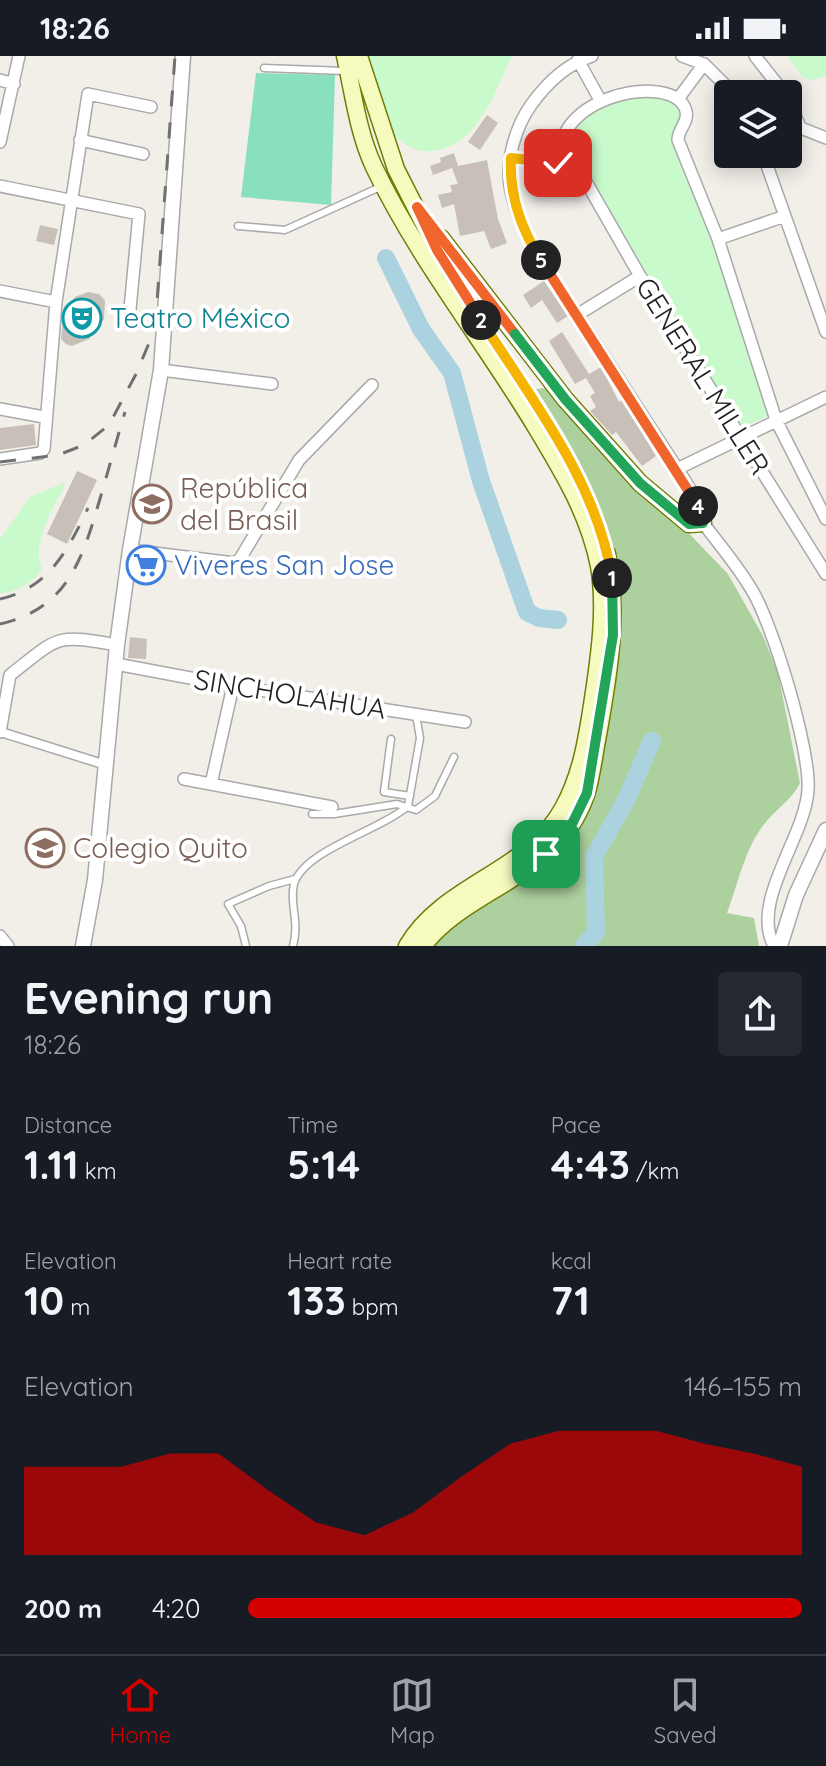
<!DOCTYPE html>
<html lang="en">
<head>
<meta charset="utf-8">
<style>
	body { margin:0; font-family:Quicksand,sans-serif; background:#242831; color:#f1f3f6; height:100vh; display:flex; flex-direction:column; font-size:30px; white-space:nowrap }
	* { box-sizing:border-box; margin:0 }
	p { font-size:26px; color:#9ea1a6 }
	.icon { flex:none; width:44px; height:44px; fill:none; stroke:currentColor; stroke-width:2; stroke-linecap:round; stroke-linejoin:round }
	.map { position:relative; height:890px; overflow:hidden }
	.details { display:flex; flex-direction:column; background:#171b24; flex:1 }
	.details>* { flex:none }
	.fabs { position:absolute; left:714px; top:24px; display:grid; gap:16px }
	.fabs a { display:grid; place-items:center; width:88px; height:88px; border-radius:8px; background:#171b24; box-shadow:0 4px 20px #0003; font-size:40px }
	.pin { position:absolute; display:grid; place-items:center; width:68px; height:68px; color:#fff; margin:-34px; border-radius:16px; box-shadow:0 4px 12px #0006 }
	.km { position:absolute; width:40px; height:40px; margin:-20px; border-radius:50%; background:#222; color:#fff; font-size:22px; line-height:40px; text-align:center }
	.round { display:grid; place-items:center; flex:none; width:84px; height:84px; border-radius:8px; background:#242831 }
	.overview { display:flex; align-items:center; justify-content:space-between; height:136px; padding:0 24px }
	h1 { font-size:44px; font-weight:700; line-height:60px }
	.figures { display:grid; grid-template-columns:repeat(3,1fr); gap:12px; height:136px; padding:8px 24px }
	.figures div { display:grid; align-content:center }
	.figures b { font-size:40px; font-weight:700 }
	.figures small { font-size:22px; font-weight:400 }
	.figures p { font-size:22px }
	.chart { height:224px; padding:16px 24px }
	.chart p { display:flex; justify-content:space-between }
	.chart svg { width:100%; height:144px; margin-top:8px; fill:#d40000; opacity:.7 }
	ul { padding:0 24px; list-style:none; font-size:26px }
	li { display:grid; grid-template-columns:128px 96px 1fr; align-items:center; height:60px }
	li i { height:20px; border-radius:10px; background:#d40000 }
	.status { display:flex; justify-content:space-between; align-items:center; height:56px; padding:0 40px; background:#171b24; direction:ltr }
	.status svg { height:22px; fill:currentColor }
	.tab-bar { display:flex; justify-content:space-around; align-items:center; height:112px; border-top:2px solid #363941; background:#171b24; font-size:22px; color:#9ea1a6 }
	.tab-bar a { display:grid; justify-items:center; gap:4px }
	.tab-bar .on { color:#d40000 }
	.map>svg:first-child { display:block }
</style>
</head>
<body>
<div class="status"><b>18:26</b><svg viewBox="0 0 49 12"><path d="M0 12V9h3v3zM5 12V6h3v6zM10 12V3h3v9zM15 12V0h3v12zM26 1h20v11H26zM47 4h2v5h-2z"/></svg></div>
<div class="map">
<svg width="826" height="890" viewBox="0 0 826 890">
	<rect width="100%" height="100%" fill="#f2efe9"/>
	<path fill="#add19e" d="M 545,332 L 600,391 L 628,428 L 678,466 L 728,518 L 763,580 L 778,617 L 800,727 C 791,746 772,755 760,774 C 744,797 737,831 727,857 L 754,862 L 759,890 L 426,890 L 579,764 L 610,496 L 595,447 L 536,333 Z"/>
	<path fill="#c8facc" d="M 369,0 L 512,0 C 494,38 474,100 422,95 C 412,94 393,81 387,72 C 377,56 374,19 369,0 Z
		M 787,0 L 826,0 L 826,20 L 811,24 L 802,20 Z
		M 641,40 C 661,42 674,43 684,61 L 674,79 L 772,358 L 741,372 L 585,117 L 561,117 C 567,68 594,45 641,40 Z
		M 66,426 C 55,451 30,486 42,513 C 33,527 16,537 0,537 L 0,483 L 30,441 Z"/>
	<path fill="#88e0be" d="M 256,17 L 335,19 L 331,149 L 241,141 Z"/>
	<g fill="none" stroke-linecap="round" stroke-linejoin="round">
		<path stroke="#aad3df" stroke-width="18" d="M 386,202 L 421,273 L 452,317 L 481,425 L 527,556 L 539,562 L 558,564
			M 584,890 L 596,876 L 594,801 L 626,744 L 652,685"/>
	</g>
	<path fill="#c7bfb8" d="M 487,59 L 498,67 L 480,94 L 468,86 Z
		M 454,97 L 458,110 L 487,104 L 498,163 L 507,187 L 491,193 L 484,175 L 460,180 L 454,148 L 442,152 L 438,139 L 452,136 L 450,129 L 458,128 L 452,112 L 433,119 L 430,110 L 441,106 L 440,102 Z
		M 40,169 L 58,173 L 54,189 L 36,185 Z
		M 544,225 L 568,260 L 557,267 L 542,244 L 531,252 L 523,239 Z
		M 88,236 L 99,238 L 105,244 L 104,263 L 89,283 L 72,290 L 66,288 L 61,283 L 64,255 L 75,241 Z
		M 562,276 L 589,318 L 601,311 L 619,346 L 622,344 L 645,381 L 656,400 L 642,410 L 616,376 L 612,379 L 590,355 L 596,351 L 590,340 L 595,337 L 586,322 L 575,328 L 549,285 Z
		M 34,368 L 36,389 L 0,394 L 0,372 Z
		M 77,415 L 97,424 L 67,488 L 47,478 Z
		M 130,581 L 147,583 L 146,603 L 128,602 Z"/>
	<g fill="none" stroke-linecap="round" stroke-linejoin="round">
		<defs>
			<path id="service" d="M 264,12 L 345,15
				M 238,170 L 285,174 L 380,131
				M 391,683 L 384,736 L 410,740
				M 312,758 L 334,758 L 397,748 L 416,754 L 435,740 L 454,701
				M 246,890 L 241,870 L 228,848 L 269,830 L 295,823
				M 293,890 C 300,865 289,848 294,828 C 304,794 381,774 408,750 L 420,682 L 416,659"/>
			<path id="pedestrian" d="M 1,676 L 106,709"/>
			<path id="minor" d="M 592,0 C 567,8 546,28 531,49 C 516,70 506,103 510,130 C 518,178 551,219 577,259 C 607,305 637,351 667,397 C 677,413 704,450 703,467 C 719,488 736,508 750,531 C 772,564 811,695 808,734 C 805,782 750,845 774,890
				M 682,0 L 704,8 L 734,38
				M 755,0 L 785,38
				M 578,4 L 600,44
				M 0,24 L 14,28
				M 678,43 L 704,8
				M 788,43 L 800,71
				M 788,67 L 826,82
				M 80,84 L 143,98
				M 0,86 L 19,0
				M 763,98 L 826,276
				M 511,102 L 558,107
				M 0,130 L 139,158 L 130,253
				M 718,183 L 785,160
				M 0,235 L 56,246
				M 577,259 L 640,220
				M 161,314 L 272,328
				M 0,353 L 44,361
				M 0,403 L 40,397 L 44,393 L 56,246 L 88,38 L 151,51
				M 677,413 L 826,341
				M 826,463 L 776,364 L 718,183 L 678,84 C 678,73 689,66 686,55 C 675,13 538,40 562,119 L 568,123 L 585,124 L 640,220 L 826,518
				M 130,494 L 234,507 L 240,503 L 299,404 L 372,329
				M 116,608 L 233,630 L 465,666
				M 0,676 L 10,619 C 60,580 54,578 117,589
				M 184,723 L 332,751
				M 211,728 L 233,630
				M 0,880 L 8,890"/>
			<path id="tertiary" d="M 83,890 L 95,824 L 117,589 L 130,494 L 161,314 L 183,0
				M 780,890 L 796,839 L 826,774"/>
			<path id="secondary" d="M 345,0 C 353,36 358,77 374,111 C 418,203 484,285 537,373 C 563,416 589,459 599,510 C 606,551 600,595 594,636 C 588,675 583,716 563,752 C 529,816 444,827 407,890
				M 359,0 L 396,113 L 437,194 L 483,267
				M 441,182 L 565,343 L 640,427 L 689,468 L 703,467
				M 423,890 C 454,849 507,832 545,799 C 563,783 578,762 586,739 C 592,720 594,699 598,679 C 609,618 619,559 607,498"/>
		</defs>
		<use href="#service" stroke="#a9a9a9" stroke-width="9"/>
		<use href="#pedestrian" stroke="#a9a9a9" stroke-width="11"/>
		<use href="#minor" stroke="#a9a9a9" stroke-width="14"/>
		<use href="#tertiary" stroke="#a9a9a9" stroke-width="17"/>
		<use href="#secondary" stroke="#707d05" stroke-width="19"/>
		<use href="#service" stroke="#fff" stroke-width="6"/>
		<use href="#pedestrian" stroke="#fff" stroke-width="8"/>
		<use href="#minor" stroke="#fff" stroke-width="11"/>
		<use href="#tertiary" stroke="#fff" stroke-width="14"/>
		<use href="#secondary" stroke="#f7fabf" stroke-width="16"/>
		<path stroke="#707070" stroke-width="3" stroke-dasharray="16 16" stroke-linecap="butt" d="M 0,406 L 58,399 L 84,389 L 109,369 L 136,318 L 155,273 L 175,0
			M 0,543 C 49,532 68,494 88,452
			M 0,568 C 67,553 82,504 99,446 C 108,416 116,386 125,356"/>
	</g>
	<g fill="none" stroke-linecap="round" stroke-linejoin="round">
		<defs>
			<path id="split-1" d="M 546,798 L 573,766 L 587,737 L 613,579 L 612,522"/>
			<path id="split-2" d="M 481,264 C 532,344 597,426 612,522"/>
			<path id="split-3" d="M 481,264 L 437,194 L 417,151 L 515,278"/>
			<path id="split-4" d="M 515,278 L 565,343 L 640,427 L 689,468 L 703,467 L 698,450"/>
			<path id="split-5" d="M 541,204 L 698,450"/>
			<path id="split-6" d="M 541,204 C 521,173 509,139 511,102 L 558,107"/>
		</defs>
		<use href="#split-1" stroke="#fff" stroke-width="16"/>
		<use href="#split-2" stroke="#fff" stroke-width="16"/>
		<use href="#split-3" stroke="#fff" stroke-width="16"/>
		<use href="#split-4" stroke="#fff" stroke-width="16"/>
		<use href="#split-5" stroke="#fff" stroke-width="16"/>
		<use href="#split-6" stroke="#fff" stroke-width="16"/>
		<use href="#split-1" stroke="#22a559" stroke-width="10"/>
		<use href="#split-2" stroke="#f5b400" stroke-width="10"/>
		<use href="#split-3" stroke="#f0652b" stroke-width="10"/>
		<use href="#split-4" stroke="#22a559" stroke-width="10"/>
		<use href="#split-5" stroke="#f0652b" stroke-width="10"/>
		<use href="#split-6" stroke="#f5b400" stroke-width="10"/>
	</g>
	<defs>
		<symbol id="theatre-ring" viewBox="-11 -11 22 22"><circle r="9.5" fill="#fff" stroke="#0f9aa8" stroke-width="1.5"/><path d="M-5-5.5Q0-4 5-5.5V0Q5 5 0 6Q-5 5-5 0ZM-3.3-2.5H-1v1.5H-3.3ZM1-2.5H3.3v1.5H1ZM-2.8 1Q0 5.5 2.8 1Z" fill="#0f9aa8"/></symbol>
		<symbol id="school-ring" viewBox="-11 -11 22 22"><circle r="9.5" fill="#fff" stroke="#8d6e63" stroke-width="1.5"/><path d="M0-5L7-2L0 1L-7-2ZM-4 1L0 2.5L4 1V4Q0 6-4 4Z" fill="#8d6e63"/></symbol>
		<symbol id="supermarket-ring" viewBox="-11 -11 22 22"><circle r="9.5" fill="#fff" stroke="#3f7fe0" stroke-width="1.5"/><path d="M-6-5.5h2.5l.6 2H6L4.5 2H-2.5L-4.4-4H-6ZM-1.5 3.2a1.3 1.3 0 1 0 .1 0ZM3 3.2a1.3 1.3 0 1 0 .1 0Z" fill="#3f7fe0"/></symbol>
	</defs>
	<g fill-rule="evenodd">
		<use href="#theatre-ring" x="60" y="240" width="44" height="44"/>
		<use href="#school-ring" x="130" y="426" width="44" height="44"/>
		<use href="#supermarket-ring" x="124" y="487" width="44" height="44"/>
		<use href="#school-ring" x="23" y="770" width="44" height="44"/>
	</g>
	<g text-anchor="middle" stroke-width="8" stroke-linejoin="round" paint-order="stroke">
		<g font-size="28" fill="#0d838f" stroke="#fff" text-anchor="start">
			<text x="110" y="272">Teatro México</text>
		</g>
		<g font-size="28" fill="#222" stroke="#fff">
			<text transform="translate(703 320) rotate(58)" y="10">GENERAL MILLER</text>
			<text transform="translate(290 638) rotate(9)" y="10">SINCHOLAHUA</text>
		</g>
		<g font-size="28" fill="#785e54" stroke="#fff" text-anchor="start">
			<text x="180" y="442">República<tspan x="180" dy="32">del Brasil</tspan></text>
			<text x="73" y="802">Colegio Quito</text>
		</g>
		<g font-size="28" fill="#366cbe" stroke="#fff" text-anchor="start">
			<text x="174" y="519">Viveres San Jose</text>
		</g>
	</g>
</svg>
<div class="fabs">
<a><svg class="icon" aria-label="layers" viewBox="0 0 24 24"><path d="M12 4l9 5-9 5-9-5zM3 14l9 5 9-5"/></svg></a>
</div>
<div class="pin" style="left:546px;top:798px;background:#1e9e55"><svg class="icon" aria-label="arrive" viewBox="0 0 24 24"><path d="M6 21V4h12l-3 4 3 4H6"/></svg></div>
<div class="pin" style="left:558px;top:107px;background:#d93025"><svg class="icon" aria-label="check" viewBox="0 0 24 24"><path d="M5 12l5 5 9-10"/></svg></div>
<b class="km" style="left:612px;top:522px">1</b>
<b class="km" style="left:481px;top:264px">2</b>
<b class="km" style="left:698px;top:450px">4</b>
<b class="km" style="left:541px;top:204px">5</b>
</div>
<section class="details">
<div class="overview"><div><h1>Evening run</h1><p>18:26</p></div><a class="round"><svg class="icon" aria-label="share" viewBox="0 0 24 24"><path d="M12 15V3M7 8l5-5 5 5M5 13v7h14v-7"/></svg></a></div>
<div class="figures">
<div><p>Distance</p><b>1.11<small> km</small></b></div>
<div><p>Time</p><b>5:14</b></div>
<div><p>Pace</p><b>4:43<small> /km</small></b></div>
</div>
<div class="figures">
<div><p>Elevation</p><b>10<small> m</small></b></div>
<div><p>Heart rate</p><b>133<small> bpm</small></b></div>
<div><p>kcal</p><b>71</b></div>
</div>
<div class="chart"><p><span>Elevation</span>146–155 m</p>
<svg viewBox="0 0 160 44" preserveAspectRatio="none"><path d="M0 44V17L10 17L20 17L30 13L40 13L50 24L60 34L70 38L80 31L90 20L100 10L110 6L120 6L130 6L140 10L150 13L160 17V44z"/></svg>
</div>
<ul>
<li><b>200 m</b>4:20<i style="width:100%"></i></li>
</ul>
</section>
<nav class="tab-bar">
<a class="on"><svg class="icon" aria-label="home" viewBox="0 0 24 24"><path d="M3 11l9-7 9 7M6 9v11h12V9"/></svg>Home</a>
<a><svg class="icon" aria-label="map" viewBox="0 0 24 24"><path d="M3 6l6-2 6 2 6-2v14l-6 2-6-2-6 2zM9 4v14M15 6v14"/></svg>Map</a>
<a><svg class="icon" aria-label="saved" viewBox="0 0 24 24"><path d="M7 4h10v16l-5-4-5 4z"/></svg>Saved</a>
</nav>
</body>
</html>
